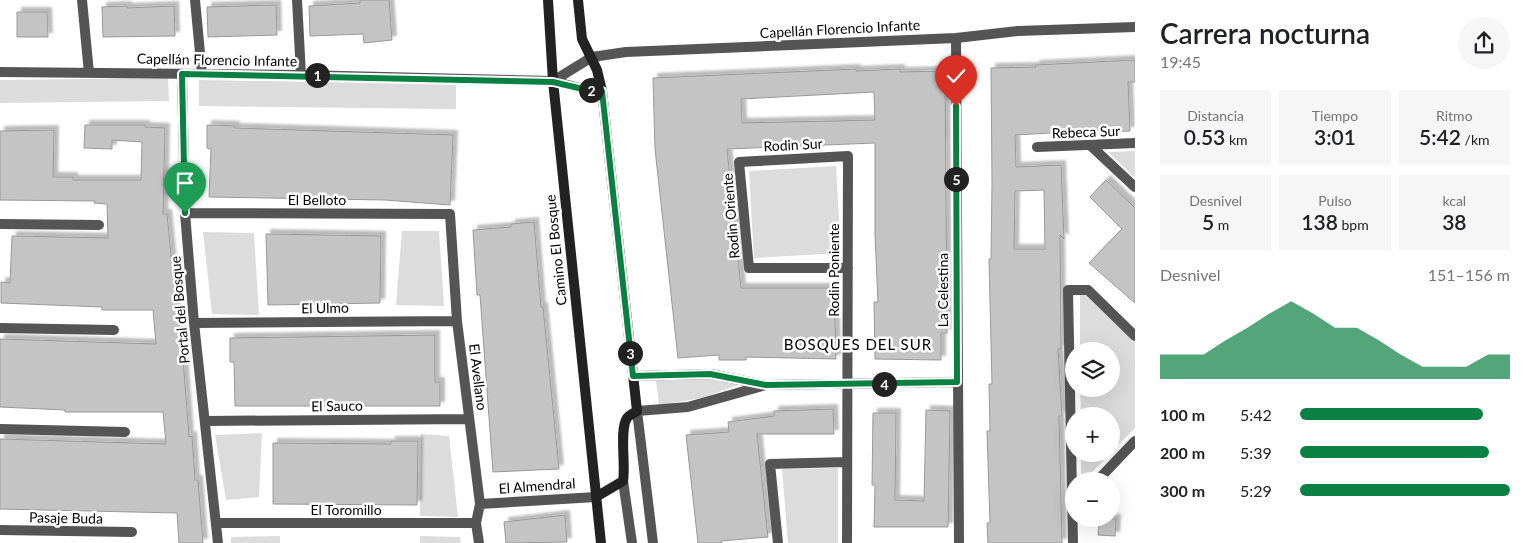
<!DOCTYPE html>
<html lang="es">
<head>
<meta charset="utf-8">
<style>
	body { margin:0; font-family:Lato,sans-serif; background:#f6f6f6; color:#202124; height:100vh; display:flex; flex-direction:column; font-size:19px; white-space:nowrap }
	* { box-sizing:border-box; margin:0 }
	p { font-size:16px; color:#757577 }
	.icon { flex:none; width:28px; height:28px; fill:none; stroke:currentColor; stroke-width:2; stroke-linecap:round; stroke-linejoin:round }
	.map { position:relative; flex:1; overflow:hidden }
	.details { display:flex; flex-direction:column; background:#fff; width:400px }
	.details>* { flex:none }
	.controls { position:absolute; left:1065px; top:342px; display:grid; gap:10px }
	.controls a { display:grid; place-items:center; width:55px; height:55px; border-radius:50%; background:#fff; box-shadow:0 5px 20px #0002; font-size:25px }
	.pin { position:absolute; display:grid; place-items:center; width:42px; height:42px; color:#fff; margin:-51px -21px; border-radius:50% 50% 50% 0; rotate:-45deg; box-shadow:0 0 5px #0007 }
	.pin .icon { rotate:45deg }
	.km { position:absolute; width:25px; height:25px; margin:-12px; border-radius:50%; background:#222; color:#fff; font-size:14px; line-height:25px; text-align:center }
	.round { display:grid; place-items:center; flex:none; width:52px; height:52px; border-radius:26px; background:#f6f6f6 }
	.headline { display:flex; align-items:center; justify-content:space-between; height:85px; padding:0 25px }
	h1 { font-size:28px; font-weight:600; line-height:38px }
	.stats { display:grid; grid-template-columns:repeat(3,1fr); gap:8px; height:85px; padding:5px 25px }
	.stats div { display:grid; align-content:center; border-radius:0px; background:#f6f6f6; text-align:center }
	.stats b { font-size:21px; font-weight:600 }
	.stats small { font-size:14px; font-weight:400 }
	.stats p { font-size:14px }
	.chart { height:140px; padding:10px 25px }
	.chart p { display:flex; justify-content:space-between }
	.chart svg { width:100%; height:90px; margin-top:5px; fill:#0b8043; opacity:.7 }
	ul { padding:0 25px; list-style:none; font-size:16px }
	li { display:grid; grid-template-columns:80px 60px 1fr; align-items:center; height:38px }
	li i { height:12px; border-radius:6px; background:#0b8043 }
	main { display:flex; flex:1; min-height:0 }
	.map>svg:first-child { display:block }
</style>
</head>
<body>
<main>
<div class="map">
<svg width="1135" height="543" viewBox="0 0 1135 543">
	<defs>
		<filter id="shadow"><feDropShadow dx="4.5" dy="-4.5" stdDeviation="1" flood-color="#0004"/></filter>
	</defs>
	<rect width="100%" height="100%" fill="#fff"/>
	<path fill="#dcdcdc" d="M 168,78 L 169,101 L 0,103 L 0,80 Z
		M 199,80 L 456,84 L 456,109 L 199,106 Z
		M 1135,151 L 1135,178 L 1108,152 Z
		M 836,166 L 841,253 L 754,258 L 749,171 Z
		M 402,231 L 439,231 L 444,306 L 396,305 Z
		M 203,232 L 254,233 L 259,315 L 212,314 Z
		M 1080,292 L 1084,292 L 1135,342 L 1135,428 L 1111,452 L 1111,416 L 1081,416 L 1080,389 L 1111,389 L 1111,351 L 1080,351 Z
		M 707,379 L 741,384 L 702,398 L 659,405 L 656,380 Z
		M 262,433 L 259,497 L 226,500 L 215,435 Z
		M 421,434 L 449,436 L 458,517 L 420,516 Z
		M 1081,454 L 1110,454 L 1083,481 L 1081,481 Z
		M 838,468 L 838,543 L 788,543 L 782,469 Z
		M 280,536 L 280,543 L 231,543 L 231,537 Z
		M 420,536 L 460,537 L 461,543 L 420,543 Z"/>
	<path fill="#c4c4c4" stroke="#999" fill-rule="evenodd" filter="url(#shadow)" d="M 360,0 L 389,0 L 392,40 L 364,43 L 363,34 L 310,36 L 309,6 L 360,3 Z
		M 276,5 L 277,35 L 208,37 L 207,7 Z
		M 127,6 L 127,8 L 174,6 L 175,36 L 103,37 L 102,7 Z
		M 17,12 L 47,12 L 48,37 L 17,37 Z
		M 1135,60 L 1135,82 L 1128,82 L 1130,131 L 1103,132 L 1103,130 L 1015,135 L 1016,167 L 1061,165 L 1064,239 L 1060,235 L 1061,349 L 1058,349 L 1062,416 L 1059,416 L 1062,543 L 988,543 L 987,523 L 990,523 L 987,431 L 990,431 L 989,384 L 992,384 L 989,259 L 991,259 L 992,183 L 991,68 L 1036,67 L 1035,65 ZM 1044,190 L 1045,249 L 1014,249 L 1015,191 Z
		M 856,69 L 856,71 L 900,69 L 900,72 L 945,71 L 947,333 L 941,333 L 941,360 L 875,359 L 874,302 L 878,302 L 875,235 L 875,143 L 727,149 L 741,288 L 834,288 L 836,359 L 746,357 L 746,360 L 719,360 L 719,355 L 678,358 L 655,149 L 653,78 ZM 874,92 L 875,120 L 742,123 L 741,99 Z
		M 85,125 L 145,125 L 145,127 L 165,128 L 163,214 L 167,214 L 180,345 L 182,345 L 189,437 L 192,436 L 195,480 L 198,480 L 203,543 L 179,543 L 177,513 L 0,509 L 0,439 L 166,444 L 163,412 L 65,412 L 65,410 L 0,407 L 0,339 L 156,344 L 153,310 L 102,310 L 102,307 L 1,303 L 1,282 L 10,283 L 12,236 L 108,238 L 107,204 L 94,203 L 95,201 L 0,200 L 0,131 L 54,130 L 53,177 L 73,177 L 73,180 L 141,180 L 142,142 L 112,140 L 112,149 L 84,148 Z
		M 207,125 L 235,126 L 235,128 L 453,135 L 450,205 L 385,200 L 209,197 L 211,149 L 207,148 Z
		M 1106,180 L 1135,208 L 1135,303 L 1089,263 L 1122,229 L 1090,197 Z
		M 534,222 L 541,307 L 543,307 L 559,469 L 493,472 L 480,295 L 477,295 L 473,230 L 511,227 L 511,224 Z
		M 266,234 L 381,236 L 380,303 L 268,305 Z
		M 435,335 L 435,382 L 440,382 L 440,406 L 235,406 L 234,362 L 230,362 L 230,338 Z
		M 833,409 L 834,434 L 757,434 L 768,537 L 721,541 L 722,543 L 698,543 L 686,435 L 729,432 L 728,422 L 774,416 L 774,411 Z
		M 926,410 L 950,411 L 948,527 L 874,527 L 875,485 L 872,485 L 873,413 L 896,413 L 895,500 L 924,501 Z
		M 391,441 L 418,441 L 417,505 L 273,504 L 273,443 L 391,444 Z
		M 565,515 L 567,542 L 506,543 L 504,522 Z
		M 1099,519 L 1116,519 L 1115,536 L 1098,535 Z"/>
	<g fill="none" stroke-linecap="round" stroke-linejoin="round">
		<path stroke="#555" stroke-width="10" d="M 82,0 L 89,73
			M 195,0 L 202,74
			M 297,0 L 301,75
			M 956,38 L 959,543
			M 0,72 L 301,75 L 553,81 L 587,90 L 602,91
			M 182,74 L 185,213 L 194,323 L 218,543
			M 553,81 L 592,57 L 626,52 L 956,38 L 1018,31 L 1135,27
			M 1090,145 L 1135,187
			M 1037,147 L 1135,143
			M 185,213 L 450,214 L 457,321 L 480,504 L 476,523 L 479,543
			M 0,224 L 99,225
			M 194,323 L 457,321
			M 0,328 L 114,330
			M 633,376 L 711,374 L 765,385
			M 205,421 L 469,419
			M 0,429 L 125,432
			M 623,481 L 632,543
			M 1097,481 L 1135,441
			M 480,504 L 596,497
			M 216,523 L 476,523
			M 0,530 L 132,532
			M 653,543 L 637,411 L 688,407 L 766,385 L 957,382
			M 778,543 L 770,464 L 847,462
			M 847,543 L 848,156 L 739,162 L 749,268 L 848,268
			M 1073,543 L 1068,290 L 1088,290 L 1135,336"/>
		<path stroke="#222" stroke-width="10" d="M 548,0 L 553,81 L 601,543
			M 578,0 L 582,39 L 597,70 L 602,91 L 637,411 C 634,413 629,415 627,418 C 619,430 626,465 623,481 L 596,497"/>
	</g>
	<g fill="none" stroke-linecap="round" stroke-linejoin="round">
		<defs>
			<path id="route" d="M 185,213 L 182,74 L 553,82 L 587,90 L 602,91 L 633,376 L 710,374 L 766,385 L 957,382 L 956,106"/>
		</defs>
		<use href="#route" stroke="#fff" stroke-width="10"/>
		<use href="#route" stroke="#0b8043" stroke-width="6"/>
	</g>
	<g text-anchor="middle" stroke-width="5" stroke-linejoin="round" paint-order="stroke">
		<g font-size="14" fill="#000" stroke="#fff">
			<text transform="translate(840 29) rotate(-3)" y="5">Capellán Florencio Infante</text>
			<text transform="translate(217 60) rotate(1)" y="5">Capellán Florencio Infante</text>
			<text transform="translate(1086 132) rotate(-2)" y="5">Rebeca Sur</text>
			<text transform="translate(793 145) rotate(-3)" y="5">Rodin Sur</text>
			<text x="317" y="205">El Belloto</text>
			<text transform="translate(731 216) rotate(-95)" y="5">Rodin Oriente</text>
			<text transform="translate(556 250) rotate(-96)" y="5">Camino El Bosque</text>
			<text transform="translate(834 270) rotate(-90)" y="5">Rodin Poniente</text>
			<text transform="translate(943 290) rotate(-90)" y="5">La Celestina</text>
			<text transform="translate(325 308) rotate(-1)" y="5">El Ulmo</text>
			<text transform="translate(180 310) rotate(-95)" y="5">Portal del Bosque</text>
			<text transform="translate(478 377) rotate(83)" y="5">El Avellano</text>
			<text transform="translate(337 406) rotate(-1)" y="5">El Sauco</text>
			<text transform="translate(537 486) rotate(-4)" y="5">El Almendral</text>
			<text x="346" y="515">El Toromillo</text>
			<text transform="translate(66 518) rotate(1)" y="5">Pasaje Buda</text>
		</g>
		<g font-size="15" letter-spacing="1" fill="#000" stroke="#fff">
			<text x="858" y="350">BOSQUES DEL SUR</text>
		</g>
	</g>
</svg>
<div class="controls">
<a><svg class="icon" aria-label="layers" viewBox="0 0 24 24"><path d="M12 4l9 5-9 5-9-5zM3 14l9 5 9-5"/></svg></a>
<a>+</a>
<a>−</a>
</div>
<div class="pin" style="left:185px;top:213px;background:#1e9e55"><svg class="icon" aria-label="arrive" viewBox="0 0 24 24"><path d="M6 21V4h12l-3 4 3 4H6"/></svg></div>
<div class="pin" style="left:956px;top:106px;background:#d93025"><svg class="icon" aria-label="check" viewBox="0 0 24 24"><path d="M5 12l5 5 9-10"/></svg></div>
<b class="km" style="left:317px;top:75px">1</b>
<b class="km" style="left:591px;top:90px">2</b>
<b class="km" style="left:630px;top:353px">3</b>
<b class="km" style="left:884px;top:384px">4</b>
<b class="km" style="left:956px;top:179px">5</b>
</div>
<section class="details">
<div class="headline"><div><h1>Carrera nocturna</h1><p>19:45</p></div><a class="round"><svg class="icon" aria-label="share" viewBox="0 0 24 24"><path d="M12 15V3M7 8l5-5 5 5M5 13v7h14v-7"/></svg></a></div>
<div class="stats">
<div><p>Distancia</p><b>0.53<small> km</small></b></div>
<div><p>Tiempo</p><b>3:01</b></div>
<div><p>Ritmo</p><b>5:42<small> /km</small></b></div>
</div>
<div class="stats">
<div><p>Desnivel</p><b>5<small> m</small></b></div>
<div><p>Pulso</p><b>138<small> bpm</small></b></div>
<div><p>kcal</p><b>38</b></div>
</div>
<div class="chart"><p><span>Desnivel</span>151–156 m</p>
<svg viewBox="0 0 160 44" preserveAspectRatio="none"><path d="M0 44V32L10 32L20 32L30 25L40 19L50 12L60 6L70 12L80 19L90 19L100 25L110 32L120 38L130 38L140 38L150 32L160 32V44z"/></svg>
</div>
<ul>
<li><b>100 m</b>5:42<i style="width:87%"></i></li>
<li><b>200 m</b>5:39<i style="width:90%"></i></li>
<li><b>300 m</b>5:29<i style="width:100%"></i></li>
</ul>
</section>
</main>
</body>
</html>
